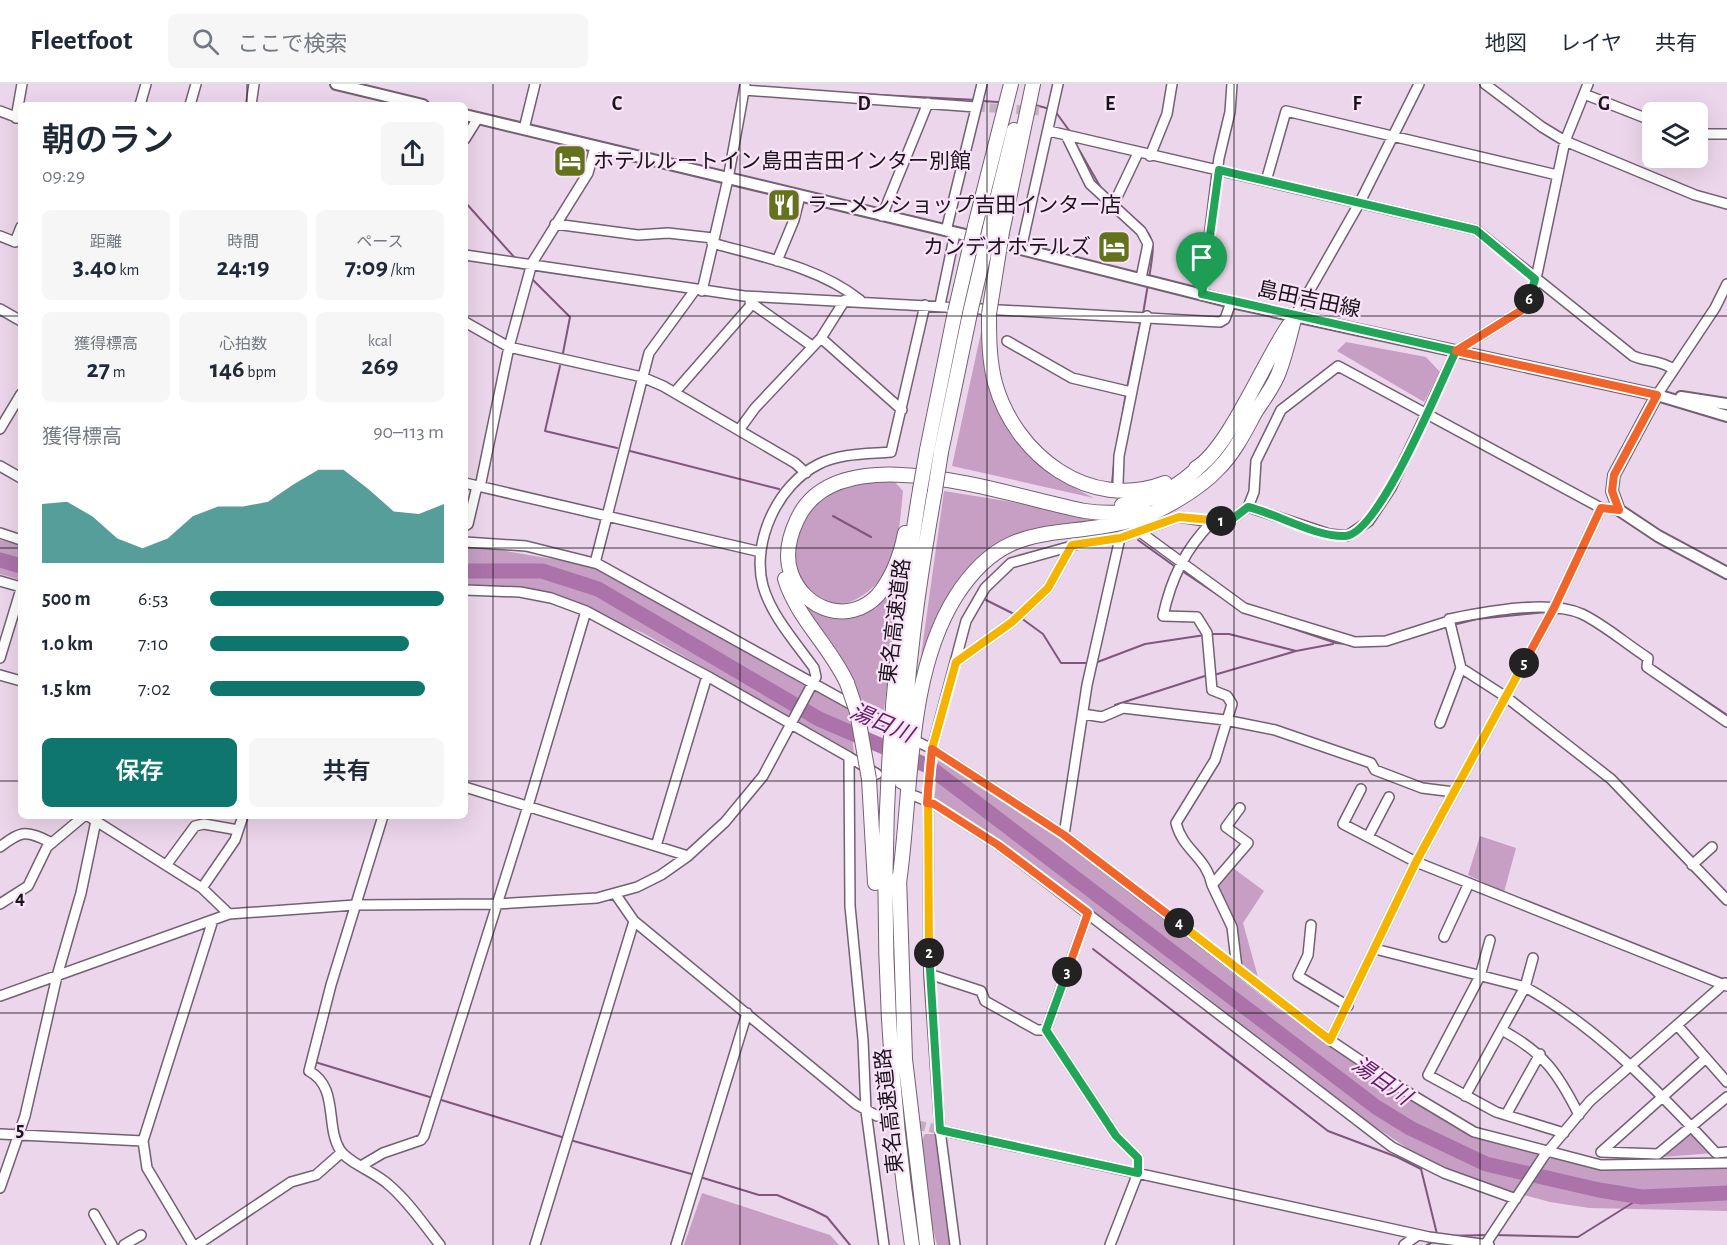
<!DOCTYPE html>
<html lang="ja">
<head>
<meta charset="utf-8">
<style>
	body { margin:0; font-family:"Alegreya Sans","Noto Sans JP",sans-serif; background:#f6f6f7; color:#1f2937; height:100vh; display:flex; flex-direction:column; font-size:22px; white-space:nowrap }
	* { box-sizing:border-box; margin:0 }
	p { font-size:20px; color:#747a83 }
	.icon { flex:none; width:33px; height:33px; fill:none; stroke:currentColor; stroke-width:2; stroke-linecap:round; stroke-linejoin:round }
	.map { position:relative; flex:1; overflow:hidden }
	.details { position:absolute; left:18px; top:18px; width:450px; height:717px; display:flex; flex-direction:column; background:#fff; border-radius:9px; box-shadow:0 6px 24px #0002 }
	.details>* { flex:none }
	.controls { position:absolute; left:1642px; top:18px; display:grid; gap:12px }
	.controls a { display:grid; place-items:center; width:66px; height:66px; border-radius:9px; background:#fff; box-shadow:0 6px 24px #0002; font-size:30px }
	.pin { position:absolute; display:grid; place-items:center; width:51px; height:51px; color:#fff; margin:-62px -26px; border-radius:50% 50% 50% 0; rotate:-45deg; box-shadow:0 0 6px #0007 }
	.pin .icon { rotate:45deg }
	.km { position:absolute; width:30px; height:30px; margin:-15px; border-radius:50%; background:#222; color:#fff; font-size:16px; line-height:30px; text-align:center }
	.round { display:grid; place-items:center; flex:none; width:63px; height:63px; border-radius:9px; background:#f6f6f7 }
	.headline { display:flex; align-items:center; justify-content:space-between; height:102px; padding:0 24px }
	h1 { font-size:33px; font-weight:600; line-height:45px }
	.stats { display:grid; grid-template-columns:repeat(3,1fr); gap:9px; height:102px; padding:6px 24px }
	.stats div { display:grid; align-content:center; border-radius:9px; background:#f6f6f7; text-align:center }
	.stats b { font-size:26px; font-weight:600 }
	.stats small { font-size:16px; font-weight:400 }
	.stats p { font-size:16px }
	.chart { height:168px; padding:12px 24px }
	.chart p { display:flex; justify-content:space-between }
	.chart svg { width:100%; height:108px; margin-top:6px; fill:#0f766e; opacity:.7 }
	.button { display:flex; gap:12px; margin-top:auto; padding:12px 24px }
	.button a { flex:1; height:69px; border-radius:9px; background:#0f766e; color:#fff; font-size:24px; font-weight:600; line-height:69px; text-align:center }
	.button a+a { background:#f6f6f7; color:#1f2937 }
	ul { padding:0 24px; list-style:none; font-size:20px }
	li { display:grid; grid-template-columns:96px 72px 1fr; align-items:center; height:45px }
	li i { height:15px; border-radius:8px; background:#0f766e }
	header { display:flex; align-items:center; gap:36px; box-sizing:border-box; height:84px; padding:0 30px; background:#fff; border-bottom:2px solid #e0e1e3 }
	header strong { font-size:28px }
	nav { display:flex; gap:33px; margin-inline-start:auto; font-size:21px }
	.search { width:420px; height:54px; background:#f6f6f7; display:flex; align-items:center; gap:15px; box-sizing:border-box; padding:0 21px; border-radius:9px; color:#747a83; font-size:22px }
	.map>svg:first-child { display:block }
</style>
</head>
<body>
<header>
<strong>Fleetfoot</strong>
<div class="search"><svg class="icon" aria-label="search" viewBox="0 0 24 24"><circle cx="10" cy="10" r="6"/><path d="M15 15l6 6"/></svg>ここで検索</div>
<nav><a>地図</a><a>レイヤ</a><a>共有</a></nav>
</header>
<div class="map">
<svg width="1727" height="1161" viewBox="0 0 1727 1161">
	<rect width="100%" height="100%" fill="#ecd6eb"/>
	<path fill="#c79fc5" d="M 982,244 C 985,329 1019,378 1094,414 L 952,382 Z
		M 1346,258 L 1426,273 L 1440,288 L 1424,318 L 1337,267 Z
		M 892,395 L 903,407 C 900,435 899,476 878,498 C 826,555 770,491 808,430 C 811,425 814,418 818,415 C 836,398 869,399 892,395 Z
		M 944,407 L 1092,431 L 1090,438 C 1054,441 1011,447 981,471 C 953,494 935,546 920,579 Z
		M 0,456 L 21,460 L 21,496 L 0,490 Z
		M 476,462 L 594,482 L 849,625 L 854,669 L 643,549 L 548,509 L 465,501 L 465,463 Z
		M 901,488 L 884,626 L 860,615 L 839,569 L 804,521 L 817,528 L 884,513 Z
		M 938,677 L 959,683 L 1063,756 L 1277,924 L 1396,1001 L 1500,1057 L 1611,1081 L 1727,1083 L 1727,1127 L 1589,1124 L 1550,1118 L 1444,1089 L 1340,1019 L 1193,902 L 1068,808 L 934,720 Z
		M 1480,752 L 1516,764 L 1504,808 L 1468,791 Z
		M 1233,784 L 1264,807 L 1243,839 L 1258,893 L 1240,881 L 1239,854 L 1215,803 Z
		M 1693,1048 L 1714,1069 L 1663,1073 Z
		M 925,1050 L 938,1050 L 953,1161 L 937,1161 C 931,1135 911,1072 925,1050 Z
		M 702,1109 L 830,1151 L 839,1161 L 684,1161 Z"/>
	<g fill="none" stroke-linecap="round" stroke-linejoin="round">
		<path stroke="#80567f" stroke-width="2" d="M 841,9 L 977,16
			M 982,17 L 998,18
			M 1035,21 L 1050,25
			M 1055,27 L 1071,49
			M 1074,57 L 1101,104
			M 465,118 L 515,174
			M 1131,132 C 1160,154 1153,163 1149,195
			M 532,195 L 570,233 L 563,269
			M 1143,230 L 1148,200
			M 560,282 L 545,347 L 617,364
			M 1127,304 L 1141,236
			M 1120,345 L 1126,309
			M 630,367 L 779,405
			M 1112,399 L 1114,380
			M 833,432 L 871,453
			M 1138,456 L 1177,484
			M 1182,487 L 1242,527
			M 986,516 L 1016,531
			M 1021,534 L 1043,550 L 1061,579 L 1089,579
			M 1270,537 L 1336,559 L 1348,560
			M 1588,538 L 1616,557
			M 1457,540 L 1477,535 L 1546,528
			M 1426,549 L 1446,543
			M 1211,550 L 1229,550 L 1296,567
			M 1365,562 L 1386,561
			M 1095,579 L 1145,560 L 1205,551
			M 1651,580 L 1727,631
			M 1214,591 L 1296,567 L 1333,560
			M 1115,621 L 1208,591
			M 1093,865 L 1328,1047 L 1397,1073 L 1421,1085 L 1437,1150
			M 315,978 L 433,1014
			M 438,1015 L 565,1054
			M 570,1056 L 695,1091
			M 700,1093 L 759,1111 L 777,1111 L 813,1126 L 827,1133 L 850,1161
			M 1494,1151 L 1578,1153 L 1642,1113
			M 1444,1152 L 1489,1151
			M 1427,1161 L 1433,1158"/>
		<path stroke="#ab73a9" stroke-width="15" d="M 0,476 L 21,482
			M 465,487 L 542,487 L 598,505 L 819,635 L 928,682 L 1376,1023 L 1410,1044 L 1486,1080 L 1599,1106 L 1642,1113 L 1727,1109"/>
		<path stroke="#c2afc2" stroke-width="9" stroke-dasharray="9 4.5" stroke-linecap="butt" d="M 976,23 L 1042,27
			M 877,1032 L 940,1046"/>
		<defs>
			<path id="minor" d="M 1485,0 L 1542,43 L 1565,57 L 1695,111 L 1727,120
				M 744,6 L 976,23
				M 1584,10 L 1653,37
				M 140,21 L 146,0
				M 190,21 L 196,0
				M 251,21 L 254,0
				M 0,27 L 21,35
				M 16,34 L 22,0
				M 524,45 L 535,0
				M 1049,47 L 1476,146 L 1633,272 C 1647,278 1660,276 1673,285
				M 1698,50 L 1727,50
				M 1066,51 L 1090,100 L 1141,147 L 1148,160 L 1141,194
				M 465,55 L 478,34
				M 1150,72 L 1167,30 L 1172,0
				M 1266,97 L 1286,27 L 1557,91
				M 1111,120 L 1118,111 L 1138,69
				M 882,132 L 928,19
				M 555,140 L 638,151 L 668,149 L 713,154
				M 946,147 L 982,0
				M 0,152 L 15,158 L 21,143
				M 712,159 C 762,173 819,183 860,216
				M 1021,165 L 1058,0
				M 465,171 L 744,212 L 1220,238 L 1225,235 L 1231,218
				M 777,177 L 794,136 L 800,112
				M 702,207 L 728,95 L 745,1
				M 1202,210 L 1219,74 L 1230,28 L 1232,0
				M 750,218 L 812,262
				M 940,221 L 955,149
				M 0,225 L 21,237
				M 1295,232 L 1360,118 L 1419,0
				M 465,238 L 509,263 L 642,293 L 663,302 L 795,379 L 806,389
				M 821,254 L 902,326
				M 1007,257 L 1072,294 L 1131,308
				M 675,308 L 752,220
				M 1657,311 L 1715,224 L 1727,200
				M 0,345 L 21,310
				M 739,346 L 755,324 L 821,254 L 845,216
				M 0,382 L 21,394
				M 465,399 L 761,468
				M 1118,399 L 1119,372 L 1147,232
				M 480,403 L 509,263 L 532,179 L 588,89 L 595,63
				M 1248,423 L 1329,450 L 1347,452 L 1369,437 L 1391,404 L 1456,267 L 1522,226 L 1533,209 L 1565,57 L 1588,0
				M 1212,438 C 1185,465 1171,495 1163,532 L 1197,533 L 1207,549 L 1212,606 L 1227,612 L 1232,620 L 1215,676 L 1176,739 C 1183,767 1206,772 1212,801
				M 465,442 L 468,440 L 477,402
				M 1140,448 L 1244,524 L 1355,558 L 1386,557 L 1449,537
				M 0,449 L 21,456
				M 465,458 L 526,462 L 598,480 L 881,637
				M 595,479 L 649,269 L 695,206
				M 0,497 L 21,503
				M 465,506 L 520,508 L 551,514 L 586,527 L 707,592 L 849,673 L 850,822 L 863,956 L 866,1027 L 884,1161
				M 0,574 L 21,505
				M 956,578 L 1012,538 L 1048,504 L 1072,461
				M 0,591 L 21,597
				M 1083,630 L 1102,633 L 1123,624 L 1225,636 L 1275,646 L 1371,679 L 1375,686 L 1422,704 L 1454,708
				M 1727,638 L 1647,583 L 1648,574 C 1626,560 1605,541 1582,530 C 1548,515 1485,528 1449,535 L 1461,584 L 1506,613 L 1611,695 L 1727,816
				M 1440,639 L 1461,584
				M 918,658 L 932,665 L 966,537 L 985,504 L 1011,479 L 1086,458 L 1120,454 L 1179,433 L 1212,438 L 1231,436 L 1248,423 L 1254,408 L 1256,377 L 1281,326 L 1338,282 L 1601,424 L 1619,426
				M 849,673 L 877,690
				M 465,703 L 688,772
				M 1361,705 L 1343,740 L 1416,778 L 1727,902
				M 915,712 L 934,720 L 998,761 L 1392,1063 L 1444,1089 L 1516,1115
				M 88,732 L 202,804 L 229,830
				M 383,732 L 331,901 L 309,987 C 339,1003 325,1042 340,1066 C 348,1079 377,1089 389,1101 C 409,1118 424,1141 440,1161
				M 1064,751 L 1087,601 L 1120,454
				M 1368,753 L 1389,713
				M 656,762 L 707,592
				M 0,763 C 23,745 27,747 52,759
				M 167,780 L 195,742 L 204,740 L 238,746
				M 1692,781 L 1712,763
				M 202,804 L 235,756 L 243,732
				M 616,811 L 634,837 L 856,1020 L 877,1032
				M 0,820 L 28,802 L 47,763 L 84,732
				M 1311,841 L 1308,871 L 1298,892 L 1348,922
				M 1444,853 L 1469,799
				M 1490,856 L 1480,892 L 1428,991 L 1496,1028 L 1564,1049
				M 1375,865 L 1525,903 C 1599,944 1659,1008 1716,1069 L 1727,1068
				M 1237,884 L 1232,843 L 1212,801 L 1248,759 L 1226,743 L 1240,724
				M 929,890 L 981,907 L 985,917 L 1037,946 L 1046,946 L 1116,1052 L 1138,1074 L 1138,1089 L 1110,1161
				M 0,912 L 229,830 L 355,821 L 496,820 L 597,814 L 637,803 L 661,791 L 688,772 L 725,738 L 763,692 L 816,593 L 814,584 C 796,559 771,531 763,502 C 751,458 778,400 819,380 C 841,369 868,370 891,368 L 925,221
				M 1677,941 L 1727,998
				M 1046,946 L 1088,829
				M 1502,946 C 1544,969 1558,989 1579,1031
				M 1330,956 L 1416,778 L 1554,524 L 1601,424
				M 1706,974 L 1601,1068 L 1658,1070 L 1727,1013
				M 1465,1012 L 1525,903 L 1533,874
				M 1506,1031 L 1540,970
				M 940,1046 L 1429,1153 L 1489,1161
				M 0,1050 L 143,1057 L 213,836
				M 143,1057 L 147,1084 L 193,1161
				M 361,1082 L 383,1069 L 421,1056 L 424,1052 L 528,722 L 586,527
				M 0,1104 L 25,1032 L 57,892 L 81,809 L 97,732
				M 94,1130 L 112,1161
				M 124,1161 L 141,1151
				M 197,1161 L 291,1098 L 316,1091 L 341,1069
				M 535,1161 L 634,837
				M 676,1161 L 747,929
				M 955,1161 L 940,1046 L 929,890 L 928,706 L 932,665 L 1064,751 L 1330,956 L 1404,1006 L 1474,1048 L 1601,1081 L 1727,1079
				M 1404,1161 L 1418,1151
				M 1485,1161 L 1544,1072 L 1590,1017 L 1725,899"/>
			<path id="major" d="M 336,0 L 423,21
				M 465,31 L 978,154
				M 993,158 L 1231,218 L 1657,311 L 1727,332
				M 1657,311 L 1614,391 L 1612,407 L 1619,426 L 1658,452 L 1727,489
				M 1681,313 L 1727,320"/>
			<path id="highway" d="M 975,142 L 1011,0
				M 990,144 L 1014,46
				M 1002,148 L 1033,0
				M 989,230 C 989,253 989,276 995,299 C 1015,371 1089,428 1165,399
				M 927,366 L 955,228
				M 941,368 L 970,229
				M 1196,384 C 1228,366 1265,275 1289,241
				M 1122,421 C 1152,419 1181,401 1202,380
				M 905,449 C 901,470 892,494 878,511 C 849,542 804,526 791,489 C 785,472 789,453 797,436 C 837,347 1013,414 1085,427 C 1104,430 1125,429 1144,426
				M 785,495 C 797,534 830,562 847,599
				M 869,695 L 875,799
				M 902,698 C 904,600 918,502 935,406
				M 899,793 L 905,975 L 927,1161
				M 899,799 C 912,709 906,591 956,512 C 1006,434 1055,456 1130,437 C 1158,430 1200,405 1219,384 C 1235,368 1245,347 1256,327 C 1264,315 1274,302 1279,288 C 1286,270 1290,250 1295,232
				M 912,1161 C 874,905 877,661 920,406"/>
		</defs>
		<use href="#minor" stroke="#736072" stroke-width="12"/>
		<use href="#major" stroke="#736072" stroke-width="14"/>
		<use href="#highway" stroke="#736072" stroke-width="16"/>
		<use href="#minor" stroke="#fff" stroke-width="9"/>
		<use href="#major" stroke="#fff" stroke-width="10"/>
		<use href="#highway" stroke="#fff" stroke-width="14"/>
		<defs>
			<path id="highway-bridge" d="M 955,228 L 975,142
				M 970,229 L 990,144
				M 989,230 L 1002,148
				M 920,406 L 927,366
				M 935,406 L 941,368
				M 847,599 L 857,628 L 869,695"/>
		</defs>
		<use href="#highway-bridge" stroke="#736072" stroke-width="16" stroke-linecap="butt"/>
		<use href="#highway-bridge" stroke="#fff" stroke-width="14"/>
	</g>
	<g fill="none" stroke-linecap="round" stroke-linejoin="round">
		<defs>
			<path id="split-1" d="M 1202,210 L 1456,267 C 1440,299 1379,451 1345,452 C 1315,453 1278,430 1248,423 L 1231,436 L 1221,437"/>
			<path id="split-2" d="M 929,869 L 928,706 L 932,665 L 956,578 L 1012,538 L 1048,504 L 1072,461 L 1120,454 L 1179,433 L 1221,437"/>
			<path id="split-3" d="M 929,869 L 940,1046 L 1138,1089 L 1138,1074 L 1116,1052 L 1046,946 L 1067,888"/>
			<path id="split-4" d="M 1067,888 L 1088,829 L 998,761 L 934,720 L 927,719 L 932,665 L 1064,751 L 1179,839"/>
			<path id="split-5" d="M 1179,839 L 1330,956 L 1416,778 L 1524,579"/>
			<path id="split-6" d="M 1524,579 L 1554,524 L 1601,424 L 1619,426 L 1612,407 L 1614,391 L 1657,311 L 1456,267 L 1522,226 L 1529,215"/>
			<path id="split-7" d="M 1202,210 L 1219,86 L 1476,146 L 1535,195 L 1529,215"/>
		</defs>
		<use href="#split-1" stroke="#fff" stroke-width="12"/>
		<use href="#split-2" stroke="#fff" stroke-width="12"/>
		<use href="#split-3" stroke="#fff" stroke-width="12"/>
		<use href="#split-4" stroke="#fff" stroke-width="12"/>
		<use href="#split-5" stroke="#fff" stroke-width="12"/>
		<use href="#split-6" stroke="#fff" stroke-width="12"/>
		<use href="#split-7" stroke="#fff" stroke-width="12"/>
		<use href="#split-1" stroke="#22a559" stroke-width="8"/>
		<use href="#split-2" stroke="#f5b400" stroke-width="8"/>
		<use href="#split-3" stroke="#22a559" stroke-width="8"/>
		<use href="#split-4" stroke="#f0652b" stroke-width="8"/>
		<use href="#split-5" stroke="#f5b400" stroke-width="8"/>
		<use href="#split-6" stroke="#f0652b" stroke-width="8"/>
		<use href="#split-7" stroke="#22a559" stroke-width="8"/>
	</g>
	<path fill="none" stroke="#1c141c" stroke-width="1.5" stroke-opacity="0.55" d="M 247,0 L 247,21M 493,0 L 493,1161M 740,0 L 740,1161M 987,0 L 987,1161M 1234,0 L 1234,1161M 1480,0 L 1480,1161M 0,232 L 21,232M 465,232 L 1727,232M 0,464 L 21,464M 465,464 L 1727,464M 0,697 L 21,697M 465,697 L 1727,697M 247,732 L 247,1161M 0,929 L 1727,929"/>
	<defs>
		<symbol id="hotel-square" viewBox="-11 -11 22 22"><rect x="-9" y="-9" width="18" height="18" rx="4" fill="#65721d" stroke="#f9e3f8"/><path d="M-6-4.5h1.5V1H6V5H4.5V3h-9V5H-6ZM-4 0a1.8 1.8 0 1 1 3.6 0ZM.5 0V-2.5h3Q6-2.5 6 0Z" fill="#fff"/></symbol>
		<symbol id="restaurant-square" viewBox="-11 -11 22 22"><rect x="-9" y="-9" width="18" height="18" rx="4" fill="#65721d" stroke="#f9e3f8"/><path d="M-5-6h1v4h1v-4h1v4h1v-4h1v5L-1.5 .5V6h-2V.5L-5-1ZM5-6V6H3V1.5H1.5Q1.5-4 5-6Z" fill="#fff"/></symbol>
	</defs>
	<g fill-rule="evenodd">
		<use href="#hotel-square" x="551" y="58" width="38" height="38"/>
		<use href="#restaurant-square" x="765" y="102" width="38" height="38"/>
		<use href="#hotel-square" x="1095" y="144" width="38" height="38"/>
	</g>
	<g text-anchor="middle" stroke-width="4.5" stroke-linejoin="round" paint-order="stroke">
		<g font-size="21" fill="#1c141c" stroke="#f9e3f8" text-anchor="start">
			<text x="593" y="84">ホテルルートイン島田吉田インター別館</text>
			<text x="807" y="128">ラーメンショップ吉田インター店</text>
			<text x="1091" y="170" text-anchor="end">カンデオホテルズ</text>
		</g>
		<g font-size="21" fill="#1c141c" stroke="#f9e3f8">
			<text transform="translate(1309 215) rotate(12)" y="7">島田吉田線</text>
			<text transform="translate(895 537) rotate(-83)" y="7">東名高速道路</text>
			<text transform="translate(889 1027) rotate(-96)" y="7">東名高速道路</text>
		</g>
		<g font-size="22" font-style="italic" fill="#642065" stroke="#f9e3f8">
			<text transform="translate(882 638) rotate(23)" y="8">湯日川</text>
			<text transform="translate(1382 996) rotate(35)" y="8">湯日川</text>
		</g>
	</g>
	<g font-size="20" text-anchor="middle" font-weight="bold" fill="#1c141c" stroke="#f9e3f8" stroke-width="4.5" stroke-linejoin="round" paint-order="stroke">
		<text x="617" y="26">C</text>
		<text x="864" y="26">D</text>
		<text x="1110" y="26">E</text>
		<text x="1357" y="26">F</text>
		<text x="1604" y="26">G</text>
		<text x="20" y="820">4</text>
		<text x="20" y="1052">5</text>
	</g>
</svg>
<div class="controls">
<a><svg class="icon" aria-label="layers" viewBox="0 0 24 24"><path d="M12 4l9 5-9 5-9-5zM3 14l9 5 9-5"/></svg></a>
</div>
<div class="pin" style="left:1202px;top:210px;background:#1e9e55"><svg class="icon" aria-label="arrive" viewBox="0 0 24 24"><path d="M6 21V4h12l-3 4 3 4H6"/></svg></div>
<b class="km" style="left:1221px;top:437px">1</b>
<b class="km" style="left:929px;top:869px">2</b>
<b class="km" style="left:1067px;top:888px">3</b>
<b class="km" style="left:1179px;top:839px">4</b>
<b class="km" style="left:1524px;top:579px">5</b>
<b class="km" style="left:1529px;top:215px">6</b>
<section class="details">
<div class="headline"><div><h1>朝のラン</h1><p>09:29</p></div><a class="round"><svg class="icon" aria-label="share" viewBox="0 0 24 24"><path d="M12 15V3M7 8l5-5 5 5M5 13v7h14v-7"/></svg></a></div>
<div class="stats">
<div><p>距離</p><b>3.40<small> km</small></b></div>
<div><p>時間</p><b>24:19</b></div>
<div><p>ペース</p><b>7:09<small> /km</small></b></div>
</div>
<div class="stats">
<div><p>獲得標高</p><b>27<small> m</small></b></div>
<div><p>心拍数</p><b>146<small> bpm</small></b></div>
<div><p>kcal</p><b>269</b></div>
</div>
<div class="chart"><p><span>獲得標高</span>90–113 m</p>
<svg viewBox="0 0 160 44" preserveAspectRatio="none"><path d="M0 44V20L10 19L20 25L30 34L40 38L50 34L60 25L70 21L80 21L90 19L100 12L110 6L120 6L130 14L140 23L150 24L160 20V44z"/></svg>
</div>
<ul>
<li><b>500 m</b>6:53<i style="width:100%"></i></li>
<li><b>1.0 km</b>7:10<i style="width:85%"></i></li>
<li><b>1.5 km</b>7:02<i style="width:92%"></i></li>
</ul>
<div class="button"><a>保存</a><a>共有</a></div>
</section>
</div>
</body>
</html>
